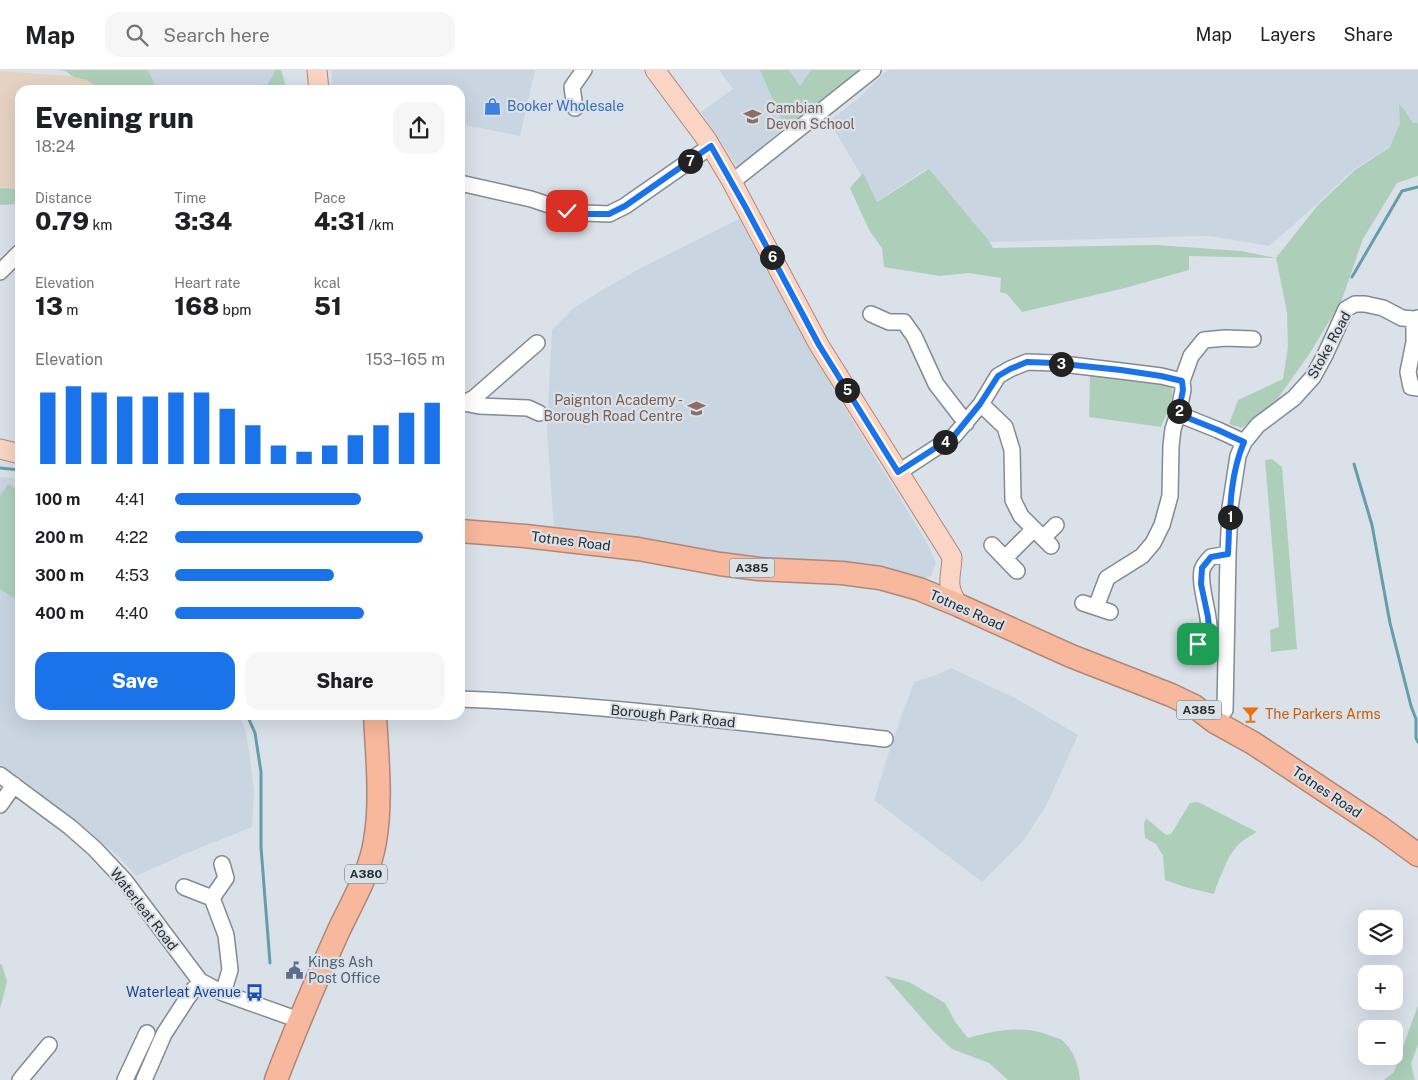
<!DOCTYPE html>
<html lang="en">
<head>
<meta charset="utf-8">
<style>
	body { margin:0; font-family:"Public Sans",sans-serif; background:#f6f6f6; color:#202124; height:100vh; display:flex; flex-direction:column; font-size:19px; white-space:nowrap }
	* { box-sizing:border-box; margin:0 }
	p { font-size:16px; color:#757577 }
	.icon { flex:none; width:28px; height:28px; fill:none; stroke:currentColor; stroke-width:2; stroke-linecap:round; stroke-linejoin:round }
	.map { position:relative; flex:1; overflow:hidden }
	.sheet { position:absolute; left:15px; top:15px; width:450px; height:635px; display:flex; flex-direction:column; background:#fff; border-radius:15px; box-shadow:0 5px 20px #0002 }
	.sheet>* { flex:none }
	.buttons { position:absolute; left:1358px; top:840px; display:grid; gap:10px }
	.buttons a { display:grid; place-items:center; width:45px; height:45px; border-radius:10px; background:#fff; box-shadow:0 5px 20px #0002; font-size:25px }
	.pin { position:absolute; display:grid; place-items:center; width:42px; height:42px; color:#fff; margin:-21px; border-radius:10px; box-shadow:0 2px 8px #0006 }
	.km { position:absolute; width:25px; height:25px; margin:-12px; border-radius:50%; background:#222; color:#fff; font-size:14px; line-height:25px; text-align:center }
	.round { display:grid; place-items:center; flex:none; width:52px; height:52px; border-radius:15px; background:#f6f6f6 }
	.overview { display:flex; align-items:center; justify-content:space-between; height:85px; padding:0 20px }
	h1 { font-size:28px; font-weight:800; line-height:38px }
	.figures { display:grid; grid-template-columns:repeat(3,1fr); gap:8px; height:85px; padding:5px 20px }
	.figures div { display:grid; align-content:center }
	.figures b { font-size:25px; font-weight:800 }
	.figures small { font-size:14px; font-weight:400 }
	.figures p { font-size:14px }
	.chart { height:140px; padding:10px 20px }
	.chart p { display:flex; justify-content:space-between }
	.chart svg { width:100%; height:90px; margin-top:5px; stroke:#1a73e8; stroke-width:6 }
	.button { display:flex; gap:10px; margin-top:auto; padding:10px 20px }
	.button a { flex:1; height:58px; border-radius:15px; background:#1a73e8; color:#fff; font-size:20px; font-weight:800; line-height:58px; text-align:center }
	.button a+a { background:#f6f6f6; color:#202124 }
	ul { padding:0 20px; list-style:none; font-size:16px }
	li { display:grid; grid-template-columns:80px 60px 1fr; align-items:center; height:38px }
	li i { height:12px; border-radius:6px; background:#1a73e8 }
	header { display:flex; align-items:center; gap:30px; box-sizing:border-box; height:70px; padding:0 25px; background:#fff; border-bottom:1px solid #e0e0e0 }
	header strong { font-size:24px }
	nav { display:flex; gap:28px; margin-inline-start:auto; font-size:18px }
	.search { width:350px; height:45px; background:#f6f6f6; display:flex; align-items:center; gap:12px; box-sizing:border-box; padding:0 18px; border-radius:15px; color:#757577; font-size:19px }
	.map>svg:first-child { display:block }
</style>
</head>
<body>
<header>
<strong>Map</strong>
<div class="search"><svg class="icon" aria-label="search" viewBox="0 0 24 24"><circle cx="10" cy="10" r="6"/><path d="M15 15l6 6"/></svg>Search here</div>
<nav><a>Map</a><a>Layers</a><a>Share</a></nav>
</header>
<div class="map">
<svg width="1418" height="1010" viewBox="0 0 1418 1010">
	<rect width="100%" height="100%" fill="#dae1e9"/>
	<path fill="#e5d2c3" d="M 0,1 L 99,8 L 116,20 L 20,20 L 20,118 L 0,117 Z"/>
	<path fill="#c9d6e2" d="M 148,0 L 275,0 L 272,7 L 263,20 L 215,20 L 212,18 L 210,20 L 162,20 L 155,14 Z
		M 332,0 L 535,0 L 520,66 L 460,54 L 460,20 L 331,20 Z
		M 719,0 L 862,0 L 739,99 L 701,42 L 733,19 Z
		M 887,0 L 1418,0 L 1418,59 L 1402,62 L 1389,77 L 1353,100 L 1316,135 L 1269,176 L 1209,166 L 987,172 L 926,99 L 875,133 L 860,103 L 829,51 L 859,28 Z
		M 739,149 L 831,315 L 927,473 L 936,493 L 931,506 L 920,510 L 679,480 L 554,460 L 547,361 L 552,260 L 574,238 L 602,220 L 641,198 Z
		M 0,407 L 20,409 L 20,645 L 239,645 L 245,659 L 249,680 L 254,721 L 252,757 L 185,784 L 136,806 L 120,788 L 87,760 L 0,695 Z
		M 951,598 L 1017,629 L 1078,665 L 1046,736 L 1023,771 L 982,812 L 874,730 L 892,672 L 914,612 L 936,605 Z"/>
	<path fill="#adcfba" d="M 58,0 L 148,0 L 155,14 L 162,20 L 103,20 L 87,10 L 74,7 L 65,1 Z
		M 275,0 L 281,0 L 287,20 L 263,20 L 272,7 Z
		M 760,0 L 789,0 L 800,16 L 811,0 L 859,0 L 802,48 L 785,58 Z
		M 1399,33 L 1413,53 L 1418,53 L 1418,106 L 1397,113 L 1363,169 L 1341,232 L 1308,286 L 1278,328 L 1242,358 L 1229,354 L 1238,330 L 1283,309 L 1288,276 L 1287,242 L 1276,188 L 1189,186 L 1189,200 L 1125,218 L 1022,242 L 1007,224 L 1000,222 L 1001,208 L 969,203 L 940,206 L 884,197 L 882,178 L 869,160 L 850,118 L 863,103 L 877,132 L 929,99 L 989,171 L 993,178 L 1156,175 L 1241,181 L 1276,188 L 1318,135 L 1355,100 L 1390,77 L 1400,53 Z
		M 0,118 L 20,119 L 20,134 L 0,135 Z
		M 1090,305 L 1170,316 L 1172,318 C 1174,331 1166,345 1161,357 L 1089,347 Z
		M 1272,389 L 1282,397 L 1297,579 L 1271,582 L 1270,560 L 1279,557 L 1265,390 Z
		M 8,414 L 20,422 L 20,532 L 0,519 L 0,426 Z
		M 1198,732 L 1257,762 C 1250,766 1243,770 1237,776 C 1228,785 1218,812 1214,824 L 1185,817 L 1165,810 L 1163,786 L 1156,774 L 1145,768 L 1144,754 L 1146,748 L 1166,765 L 1171,764 L 1190,733 Z
		M 0,894 L 2,895 L 7,912 L 0,939 Z
		M 885,906 L 909,912 L 945,933 L 956,953 L 968,968 C 995,960 1022,955 1049,965 C 1053,967 1060,968 1063,971 C 1074,981 1079,996 1080,1010 L 1008,1010 L 989,993 L 952,979 L 933,961 Z
		M 1418,935 L 1418,974 L 1411,994 L 1415,1010 L 1384,1010 L 1394,1002 Z"/>
	<g fill="none" stroke-linecap="round" stroke-linejoin="round">
		<path stroke="#649eab" stroke-width="3" d="M 1352,207 L 1402,121 L 1418,117
			M 1354,394 L 1372,455 L 1390,553 L 1411,636 L 1416,649 L 1416,668 L 1418,672
			M 0,398 L 20,400
			M 247,645 L 255,663 L 261,702 L 261,777 L 270,893"/>
		<defs>
			<path id="minor" d="M 575,38 L 572,17 L 584,0
				M 732,112 L 873,0
				M 460,113 L 531,129 L 567,141 L 585,143 L 609,144 L 625,136 L 711,76
				M 0,202 L 20,182
				M 871,244 L 889,252 L 904,252 L 914,266 L 936,314 L 966,353
				M 1414,249 L 1414,272 L 1408,302 L 1411,317 L 1418,318
				M 1182,311 L 1191,286 L 1204,270 L 1225,268 L 1253,269
				M 464,333 L 474,328 L 537,273
				M 464,333 L 479,336 L 528,338 L 539,343
				M 981,334 L 1005,357 L 1012,380 L 1013,430 L 1021,446 L 1051,476
				M 899,402 L 954,366 L 981,334 L 998,306 L 1010,299 L 1027,292 L 1054,293 L 1121,301 L 1161,306 L 1182,311 L 1183,320 L 1178,344 L 1218,360 L 1244,372
				M 1043,468 L 1056,455
				M 992,475 L 1017,501
				M 1005,488 L 1034,459
				M 1083,533 L 1110,542
				M 1096,537 L 1107,508 L 1142,486 L 1153,473 L 1162,455 L 1170,426 L 1171,376 L 1173,359 L 1178,344
				M 1198,574 L 1206,572 C 1216,558 1198,519 1202,500 C 1203,496 1207,491 1211,487 L 1228,484
				M 460,629 C 602,634 744,653 885,669
				M 1215,652 L 1225,640 L 1228,484 L 1230,438 L 1238,386 L 1244,372 L 1258,355 L 1294,328 L 1313,307 L 1325,285 L 1346,239 L 1355,234 L 1365,234 L 1383,238 L 1402,248 L 1414,249 L 1418,248
				M 0,705 L 70,757 L 95,779 L 125,811 L 200,911 L 223,923 L 299,950
				M 0,735 L 14,715
				M 184,817 L 212,828 L 226,865 L 230,900 L 223,923
				M 212,828 L 226,808 L 222,794
				M 20,1010 L 49,975
				M 125,1010 L 147,963
				M 144,1010 L 164,964 L 188,927 L 200,911"/>
			<path id="major" d="M 317,0 L 319,20
				M 655,0 L 707,70 L 732,112 L 819,275 L 952,487 C 951,510 945,514 958,535
				M 0,379 L 20,384"/>
			<path id="highway" d="M 460,461 L 525,466 L 638,479 L 720,494 L 759,499 L 842,503 L 880,508 L 919,519 L 958,535 L 1071,586 L 1171,625 L 1194,636 L 1215,652 L 1253,673 L 1381,758 L 1418,785
				M 276,1010 C 295,960 316,911 338,862 C 352,832 370,803 375,771 C 382,731 377,685 375,645"/>
		</defs>
		<use href="#minor" stroke="#848a91" stroke-width="18"/>
		<use href="#major" stroke="#af8776" stroke-width="21"/>
		<use href="#highway" stroke="#af8776" stroke-width="25"/>
		<use href="#minor" stroke="#fff" stroke-width="15"/>
		<use href="#major" stroke="#fad4c4" stroke-width="19"/>
		<use href="#highway" stroke="#f7b89d" stroke-width="22"/>
	</g>
	<g fill="none" stroke-linecap="round" stroke-linejoin="round">
		<defs>
			<path id="route" d="M 567,141 L 585,144 L 609,144 L 625,136 L 711,76 L 746,138 L 819,275 L 898,402 L 954,366 L 980,334 L 998,306 L 1010,299 L 1027,292 L 1054,293 L 1121,300 L 1161,306 L 1182,311 L 1183,320 L 1178,344 L 1218,360 L 1244,372 C 1229,407 1230,446 1228,484 L 1211,487 L 1202,498 L 1201,514 L 1208,547 L 1210,568 L 1206,572 L 1198,574"/>
		</defs>
		<use href="#route" stroke="#fff" stroke-width="10"/>
		<use href="#route" stroke="#1a73e8" stroke-width="6"/>
	</g>
	<defs>
		<symbol id="shop-bare" viewBox="-9 -9 18 18"><path d="M-5-2.5h2.3a2.7 3.5 0 0 1 5.4 0H5L5.5 6h-11ZM-1.5-2.5h3a1.5 2.3 0 0 0-3 0Z" fill="#3f7fe0" stroke="#dae1e9" stroke-width="2.5" paint-order="stroke"/></symbol>
		<symbol id="school-bare" viewBox="-9 -9 18 18"><path d="M0-5L7-2L0 1L-7-2ZM-4 1L0 2.5L4 1V4Q0 6-4 4Z" fill="#8d6e63" stroke="#dae1e9" stroke-width="2.5" paint-order="stroke"/></symbol>
		<symbol id="bar-bare" viewBox="-9 -9 18 18"><path d="M-6-5H6L.8 .8V4.5H3.5V6h-7V4.5H-.8V.8Z" fill="#e8710a" stroke="#dae1e9" stroke-width="2.5" paint-order="stroke"/></symbol>
		<symbol id="civic-bare" viewBox="-9 -9 18 18"><path d="M-.6-6.5H3V-4.5H.6V-3L4-1V1h2V6H-6V1h2V-1L-.6-3ZM-1.2 2.5V6h2.4V2.5Z" fill="#5c6f8a" stroke="#dae1e9" stroke-width="2.5" paint-order="stroke"/></symbol>
		<symbol id="bus-bare" viewBox="-9 -9 18 18"><path d="M-5-6H5V4H4V6H2V4H-2V6H-4V4H-5ZM-3.5-4V0h7V-4ZM-3.5 1.2v1.5H-2V1.2ZM2 1.2v1.5H3.5V1.2Z" fill="#1a4fb4" stroke="#dae1e9" stroke-width="2.5" paint-order="stroke"/></symbol>
	</defs>
	<g fill-rule="evenodd">
		<use href="#shop-bare" x="480" y="24" width="25" height="25"/>
		<use href="#school-bare" x="740" y="34" width="25" height="25"/>
		<use href="#school-bare" x="684" y="326" width="25" height="25"/>
		<use href="#bar-bare" x="1238" y="632" width="25" height="25"/>
		<use href="#civic-bare" x="282" y="888" width="25" height="25"/>
		<use href="#bus-bare" x="242" y="910" width="25" height="25"/>
	</g>
	<g text-anchor="middle" stroke-width="4.5" stroke-linejoin="round" paint-order="stroke">
		<g fill="#dae1e9" stroke="#5d6266" stroke-width="1">
			<rect x="729.5" y="488.5" width="45" height="19" rx="4"/>
			<rect x="1176.5" y="630.5" width="45" height="19" rx="4"/>
			<rect x="345" y="794.5" width="42" height="19" rx="4"/>
		</g>
		<g font-size="12" font-weight="bold" fill="#282b2e">
			<text x="752" y="502">A385</text>
			<text x="1199" y="644">A385</text>
			<text x="366" y="808">A380</text>
		</g>
		<g font-size="14" fill="#366cbe" stroke="#dae1e9" text-anchor="start">
			<text x="507" y="41">Booker Wholesale</text>
		</g>
		<g font-size="14" fill="#785e54" stroke="#dae1e9" text-anchor="start">
			<text x="766" y="43">Cambian<tspan x="766" dy="16">Devon School</tspan></text>
			<text x="683" y="335" text-anchor="end">Paignton Academy -<tspan x="683" dy="16">Borough Road Centre</tspan></text>
		</g>
		<g font-size="14" fill="#282b2e" stroke="#dae1e9">
			<text transform="translate(1329 275) rotate(-61)" y="5">Stoke Road</text>
			<text transform="translate(571 471) rotate(7)" y="5">Totnes Road</text>
			<text transform="translate(967 540) rotate(24)" y="5">Totnes Road</text>
			<text transform="translate(673 646) rotate(6)" y="5">Borough Park Road</text>
			<text transform="translate(1327 722) rotate(34)" y="5">Totnes Road</text>
			<text transform="translate(144 839) rotate(52)" y="5">Waterleat Road</text>
		</g>
		<g font-size="14" fill="#c56008" stroke="#dae1e9" text-anchor="start">
			<text x="1265" y="649">The Parkers Arms</text>
		</g>
		<g font-size="14" fill="#4e5e75" stroke="#dae1e9" text-anchor="start">
			<text x="308" y="897">Kings Ash<tspan x="308" dy="16">Post Office</tspan></text>
		</g>
		<g font-size="14" fill="#164399" stroke="#dae1e9" text-anchor="end">
			<text x="241" y="927">Waterleat Avenue</text>
		</g>
	</g>
</svg>
<div class="buttons">
<a><svg class="icon" aria-label="layers" viewBox="0 0 24 24"><path d="M12 4l9 5-9 5-9-5zM3 14l9 5 9-5"/></svg></a>
<a>+</a>
<a>−</a>
</div>
<div class="pin" style="left:1198px;top:574px;background:#1e9e55"><svg class="icon" aria-label="arrive" viewBox="0 0 24 24"><path d="M6 21V4h12l-3 4 3 4H6"/></svg></div>
<div class="pin" style="left:567px;top:141px;background:#d93025"><svg class="icon" aria-label="check" viewBox="0 0 24 24"><path d="M5 12l5 5 9-10"/></svg></div>
<b class="km" style="left:1230px;top:447px">1</b>
<b class="km" style="left:1179px;top:341px">2</b>
<b class="km" style="left:1061px;top:294px">3</b>
<b class="km" style="left:945px;top:372px">4</b>
<b class="km" style="left:847px;top:320px">5</b>
<b class="km" style="left:772px;top:187px">6</b>
<b class="km" style="left:690px;top:91px">7</b>
<section class="sheet">
<div class="overview"><div><h1>Evening run</h1><p>18:24</p></div><a class="round"><svg class="icon" aria-label="share" viewBox="0 0 24 24"><path d="M12 15V3M7 8l5-5 5 5M5 13v7h14v-7"/></svg></a></div>
<div class="figures">
<div><p>Distance</p><b>0.79<small> km</small></b></div>
<div><p>Time</p><b>3:34</b></div>
<div><p>Pace</p><b>4:31<small> /km</small></b></div>
</div>
<div class="figures">
<div><p>Elevation</p><b>13<small> m</small></b></div>
<div><p>Heart rate</p><b>168<small> bpm</small></b></div>
<div><p>kcal</p><b>51</b></div>
</div>
<div class="chart"><p><span>Elevation</span>153–165 m</p>
<svg viewBox="0 0 160 44" preserveAspectRatio="none"><path d="M5 44V9M15 44V6M25 44V9M35 44V11M45 44V11M55 44V9M65 44V9M75 44V17M85 44V25M95 44V35M105 44V38M115 44V35M125 44V30M135 44V25M145 44V19M155 44V14"/></svg>
</div>
<ul>
<li><b>100 m</b>4:41<i style="width:69%"></i></li>
<li><b>200 m</b>4:22<i style="width:92%"></i></li>
<li><b>300 m</b>4:53<i style="width:59%"></i></li>
<li><b>400 m</b>4:40<i style="width:70%"></i></li>
</ul>
<div class="button"><a>Save</a><a>Share</a></div>
</section>
</div>
</body>
</html>
